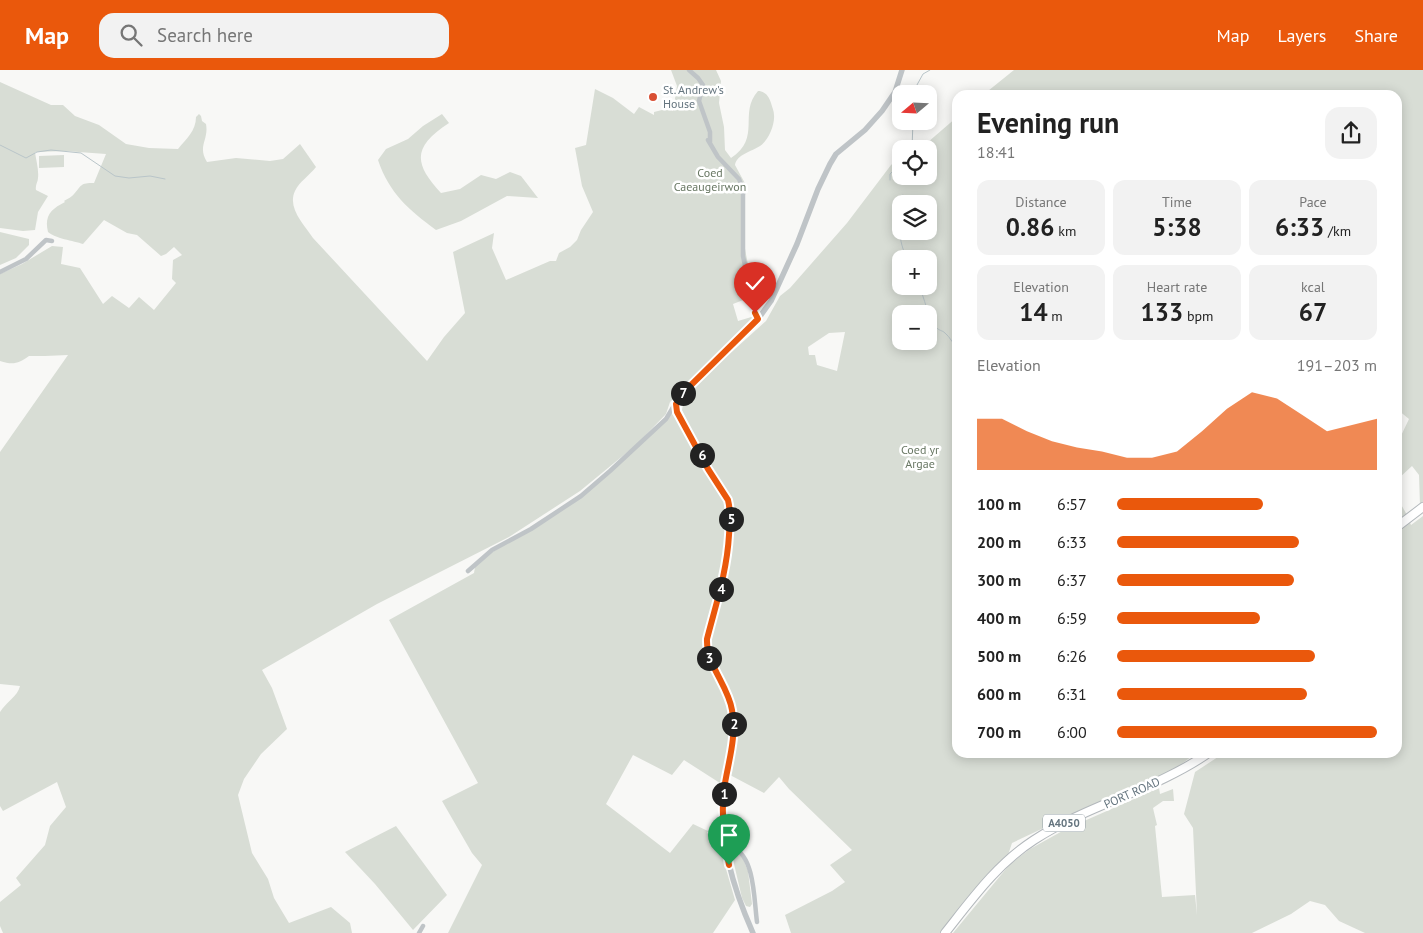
<!DOCTYPE html>
<html lang="en">
<head>
<meta charset="utf-8">
<style>
	body { margin:0; font-family:"PT Sans",sans-serif; background:#f2f2f2; color:#222; height:100vh; display:flex; flex-direction:column; font-size:19px; white-space:nowrap }
	* { box-sizing:border-box; margin:0 }
	p { font-size:16px; color:#767676 }
	.icon { flex:none; width:28px; height:28px; fill:none; stroke:currentColor; stroke-width:2; stroke-linecap:round; stroke-linejoin:round }
	.map { position:relative; flex:1; overflow:hidden }
	.sheet { position:absolute; left:952px; top:20px; width:450px; height:668px; display:flex; flex-direction:column; background:#fff; border-radius:15px; box-shadow:0 2px 12px #0003 }
	.sheet>* { flex:none }
	.needle { width:32px; rotate:251deg }
	.tools { position:absolute; left:892px; top:15px; display:grid; gap:10px }
	.tools a { display:grid; place-items:center; width:45px; height:45px; border-radius:10px; background:#fff; box-shadow:0 2px 12px #0003; font-size:25px }
	.pin { position:absolute; display:grid; place-items:center; width:42px; height:42px; color:#fff; margin:-51px -21px; border-radius:50% 50% 50% 0; rotate:-45deg; box-shadow:0 0 5px #0007 }
	.pin .icon { rotate:45deg }
	.km { position:absolute; width:25px; height:25px; margin:-12px; border-radius:50%; background:#222; color:#fff; font-size:14px; line-height:25px; text-align:center }
	.round { display:grid; place-items:center; flex:none; width:52px; height:52px; border-radius:15px; background:#f2f2f2 }
	.summary { display:flex; align-items:center; justify-content:space-between; height:85px; padding:0 25px }
	h1 { font-size:28px; font-weight:800; line-height:38px }
	.metrics { display:grid; grid-template-columns:repeat(3,1fr); gap:8px; height:85px; padding:5px 25px }
	.metrics div { display:grid; align-content:center; border-radius:12px; background:#f2f2f2; text-align:center }
	.metrics b { font-size:25px; font-weight:800 }
	.metrics small { font-size:14px; font-weight:400 }
	.metrics p { font-size:14px }
	.chart { height:140px; padding:10px 25px }
	.chart p { display:flex; justify-content:space-between }
	.chart svg { width:100%; height:90px; margin-top:5px; fill:#ea580c; opacity:.7 }
	ul { padding:0 25px; list-style:none; font-size:16px }
	li { display:grid; grid-template-columns:80px 60px 1fr; align-items:center; height:38px }
	li i { height:12px; border-radius:6px; background:#ea580c }
	header { display:flex; align-items:center; gap:30px; box-sizing:border-box; height:70px; padding:0 25px; background:#ea580c; color:#fff }
	header strong { font-size:24px }
	nav { display:flex; gap:28px; margin-inline-start:auto; font-size:18px }
	.search { width:350px; height:45px; background:#f2f2f2; display:flex; align-items:center; gap:12px; box-sizing:border-box; padding:0 18px; border-radius:15px; color:#767676; font-size:19px }
	.map>svg:first-child { display:block }
</style>
</head>
<body>
<header>
<strong>Map</strong>
<div class="search"><svg class="icon" aria-label="search" viewBox="0 0 24 24"><circle cx="10" cy="10" r="6"/><path d="M15 15l6 6"/></svg>Search here</div>
<nav><a>Map</a><a>Layers</a><a>Share</a></nav>
</header>
<div class="map">
<svg width="1423" height="863" viewBox="0 0 1423 863">
	<rect width="100%" height="100%" fill="#f8f8f6"/>
	<path fill="#d8ddd5" fill-rule="evenodd" d="M 671,0 L 716,0 L 721,11 L 719,33 L 724,57 L 725,80 L 731,88 C 762,68 738,43 758,21 C 765,21 769,26 771,33 C 772,37 774,41 774,45 C 775,55 768,71 760,76 C 751,82 737,84 735,95 L 747,117 C 737,153 746,190 756,225 L 733,234 L 738,251 L 758,245 L 670,332 L 666,344 L 636,375 L 580,421 L 509,467 L 377,534 L 262,600 L 272,618 L 287,659 L 261,684 L 244,709 L 238,725 L 252,783 L 268,809 L 274,828 L 289,853 L 331,837 L 350,853 L 352,863 L 3,863 L 0,856 L 0,832 L 21,815 L 16,808 L 45,775 L 50,756 L 66,737 L 57,712 L 3,741 L 0,736 L 0,642 C 6,632 18,626 20,616 L 0,614 L 0,382 L 68,285 L 45,286 L 29,286 C 18,294 13,295 0,291 L 0,204 L 22,194 L 52,176 L 63,177 L 61,194 L 80,198 L 103,234 L 112,226 L 129,238 L 139,227 L 154,240 L 176,213 L 172,209 L 173,190 L 182,185 L 174,177 L 166,184 L 161,186 L 137,165 L 127,163 L 104,150 L 83,174 C 74,171 54,168 48,162 C 44,146 51,139 65,132 L 64,131 C 67,129 72,127 74,124 C 82,115 80,113 94,113 L 106,84 L 65,81 L 35,82 C 36,90 39,100 38,108 C 38,112 35,115 36,120 L 48,126 L 38,142 L 35,160 L 23,161 L 0,158 L 0,12 L 51,35 L 63,35 L 75,46 L 99,55 L 126,74 L 149,78 L 178,79 C 186,69 196,61 196,47 L 199,44 L 201,46 L 202,51 L 206,54 C 209,70 197,76 207,92 L 236,88 L 270,91 L 283,89 L 300,74 L 316,97 C 310,105 299,112 295,121 C 287,138 304,154 313,168 L 427,291 L 444,267 L 465,243 L 453,182 L 494,163 L 492,178 L 506,210 L 550,191 L 556,191 L 559,183 L 570,177 L 577,170 L 581,160 L 593,142 L 582,116 L 575,78 L 586,75 L 595,19 L 613,28 L 634,44 L 639,37 L 654,45 L 654,42 L 666,39 L 673,41 L 677,16 Z
		M 1014,0 L 1423,0 L 1423,433 L 1420,436 L 1419,405 L 1412,396 L 1398,409 L 1398,372 L 1409,349 L 1398,340 L 1398,25 L 983,25 Z
		M 442,44 L 449,53 C 414,76 412,92 441,123 L 460,119 L 481,105 L 496,109 L 510,102 L 521,106 L 538,128 L 507,126 L 461,151 L 436,160 C 409,140 389,123 378,90 L 386,79 L 408,69 L 423,56 Z
		M 957,47 L 958,682 L 1196,683 L 1175,699 L 1099,732 L 1012,773 L 1008,785 L 964,832 L 940,863 L 791,863 L 785,845 L 832,821 L 845,812 L 830,795 L 852,780 L 789,719 L 779,707 L 764,723 L 730,705 L 737,664 L 735,638 L 710,582 L 709,570 L 730,491 L 735,448 L 734,437 L 707,392 L 682,340 L 684,330 L 695,315 L 766,251 L 780,226 L 790,218 L 847,153 L 891,95 L 901,85 L 901,106 L 929,106 L 929,79 L 920,79 ZM 901,134 L 929,134 L 929,161 L 901,161 ZM 901,189 L 929,189 L 929,216 L 901,216 ZM 901,244 L 929,244 L 929,271 L 901,271 ZM 845,262 L 837,301 L 817,295 L 815,285 L 809,285 L 808,277 L 829,263 Z
		M 64,85 L 64,97 L 39,98 L 39,86 Z
		M 0,162 L 29,169 L 29,175 L 16,188 L 0,195 Z
		M 671,344 L 676,345 L 727,434 L 728,442 L 725,485 L 703,574 L 730,638 L 732,661 L 723,715 L 684,690 L 672,705 L 633,685 L 606,734 L 670,783 L 693,754 L 708,761 L 707,763 L 722,771 L 726,799 L 735,830 L 713,863 L 448,863 L 482,795 L 472,783 L 442,731 L 478,713 L 389,550 L 474,503 L 475,497 L 491,483 L 580,427 Z
		M 1398,429 L 1407,445 L 1411,455 L 1423,446 L 1423,863 L 1365,863 L 1339,851 L 1325,835 L 1310,831 L 1291,844 L 1252,863 L 953,863 L 1010,794 L 1030,779 L 1066,759 L 1159,718 L 1160,724 L 1173,719 L 1174,731 L 1163,731 L 1153,738 L 1157,755 L 1155,756 L 1162,827 L 1195,825 L 1197,845 L 1193,758 L 1184,744 L 1195,702 L 1224,683 L 1398,682 Z
		M 396,756 L 447,825 L 413,860 L 375,814 L 345,782 Z
		M 727,764 L 730,772 L 734,773 L 731,776 L 732,779 L 741,784 L 748,801 L 752,834 L 750,837 L 746,836 L 742,828 Z"/>
	<g fill="none" stroke-linecap="round" stroke-linejoin="round">
		<path stroke="#b9c5c9" stroke-width="1" d="M 912,24 L 923,4 L 930,0
			M 0,75 L 26,88 L 37,82 L 51,80 L 81,83 L 115,106 L 129,108 L 150,106 L 165,109
			M 912,79 L 913,51
			M 890,110 L 890,104 L 901,93
			M 903,125 L 907,134
			M 901,153 C 898,165 902,178 907,189
			M 919,216 C 925,229 927,245 936,257 C 939,261 942,260 945,263 C 950,267 954,275 958,280"/>
		<defs>
			<path id="primary" d="M 1398,456 L 1423,437
				M 945,863 C 972,829 997,794 1034,770 C 1089,734 1156,720 1210,682"/>
		</defs>
		<use href="#primary" stroke="#b3b8bc" stroke-width="10"/>
		<path stroke="#bfc4c7" stroke-width="4.5" d="M 689,0 L 698,8 L 703,15 L 699,31 L 710,62 L 710,72
			M 708,70 L 718,87 L 739,109 L 743,119 L 743,186 L 755,243 L 758,249
			M 0,202 L 26,189 L 46,170 L 52,171
			M 468,501 L 492,480 L 531,459 L 581,426 L 610,401 L 666,349 L 675,334
			M 734,778 C 755,788 754,831 757,852
			M 419,863 L 423,856"/>
		<path stroke="#bfc4c7" stroke-width="5.5" d="M 753,863 C 733,818 718,769 724,719 C 727,695 736,673 733,648 C 730,622 713,602 706,577 L 707,569 C 716,534 727,501 729,465 C 730,453 731,442 728,430 L 708,399 L 677,342 L 675,334 L 686,320 L 758,249 L 771,231 L 797,174 L 818,119 L 830,94 L 836,84 L 865,60 L 882,41 L 895,22 L 902,0"/>
		<use href="#primary" stroke="#fff" stroke-width="8"/>
	</g>
	<g fill="none" stroke-linecap="round" stroke-linejoin="round">
		<defs>
			<path id="route" d="M 729,795 C 724,770 721,744 724,719 C 728,692 737,668 732,640 C 728,615 706,595 707,569 C 716,534 727,501 729,465 C 730,453 731,442 728,430 L 708,399 L 677,342 L 676,334 L 686,320 L 758,249 L 755,243"/>
		</defs>
		<use href="#route" stroke="#fff" stroke-width="10"/>
		<use href="#route" stroke="#ea580c" stroke-width="6"/>
	</g>
	<circle fill="#d95034" stroke="#fff" stroke-width="2" cx="653" cy="27" r="5"/>
	<g text-anchor="middle" stroke-width="5" stroke-linejoin="round" paint-order="stroke">
		<rect fill="#fff" stroke="#939ea5" stroke-width="1" x="1043" y="744.5" width="42" height="17" rx="4"/>
		<g font-size="11" font-weight="bold" fill="#65757f">
			<text x="1064" y="757">A4050</text>
		</g>
		<g font-size="12" fill="#65757f" stroke="#fff" text-anchor="start">
			<text x="663" y="24">St. Andrew's<tspan x="663" dy="14">House</tspan></text>
		</g>
		<g font-size="12" fill="#687763" stroke="#fff">
			<text x="710" y="107">Coed<tspan x="710" dy="14">Caeaugeirwon</tspan></text>
			<text x="920" y="384">Coed yr<tspan x="920" dy="14">Argae</tspan></text>
		</g>
		<g font-size="12" fill="#65757f" stroke="#fff">
			<text transform="translate(1132 723) rotate(-24)" y="4">PORT ROAD</text>
		</g>
	</g>
</svg>
<div class="tools">
<a><svg class="needle" viewBox="-14 -14 28 28"><path d="M0-13l5 13h-10z" fill="#e53935"/><path d="M0 13l5-13h-10z" fill="#767676"/></svg></a>
<a><svg class="icon" aria-label="locate" viewBox="0 0 24 24"><circle cx="12" cy="12" r="6"/><path d="M12 2v4M12 18v4M2 12h4M18 12h4"/></svg></a>
<a><svg class="icon" aria-label="layers" viewBox="0 0 24 24"><path d="M12 4l9 5-9 5-9-5zM3 14l9 5 9-5"/></svg></a>
<a>+</a>
<a>−</a>
</div>
<div class="pin" style="left:729px;top:795px;background:#1e9e55"><svg class="icon" aria-label="arrive" viewBox="0 0 24 24"><path d="M6 21V4h12l-3 4 3 4H6"/></svg></div>
<div class="pin" style="left:755px;top:243px;background:#d93025"><svg class="icon" aria-label="check" viewBox="0 0 24 24"><path d="M5 12l5 5 9-10"/></svg></div>
<b class="km" style="left:724px;top:724px">1</b>
<b class="km" style="left:734px;top:654px">2</b>
<b class="km" style="left:709px;top:588px">3</b>
<b class="km" style="left:721px;top:519px">4</b>
<b class="km" style="left:731px;top:449px">5</b>
<b class="km" style="left:702px;top:385px">6</b>
<b class="km" style="left:683px;top:323px">7</b>
<section class="sheet">
<div class="summary"><div><h1>Evening run</h1><p>18:41</p></div><a class="round"><svg class="icon" aria-label="share" viewBox="0 0 24 24"><path d="M12 15V3M7 8l5-5 5 5M5 13v7h14v-7"/></svg></a></div>
<div class="metrics">
<div><p>Distance</p><b>0.86<small> km</small></b></div>
<div><p>Time</p><b>5:38</b></div>
<div><p>Pace</p><b>6:33<small> /km</small></b></div>
</div>
<div class="metrics">
<div><p>Elevation</p><b>14<small> m</small></b></div>
<div><p>Heart rate</p><b>133<small> bpm</small></b></div>
<div><p>kcal</p><b>67</b></div>
</div>
<div class="chart"><p><span>Elevation</span>191–203 m</p>
<svg viewBox="0 0 160 44" preserveAspectRatio="none"><path d="M0 44V19L10 19L20 25L30 30L40 33L50 35L60 38L70 38L80 35L90 25L100 14L110 6L120 9L130 17L140 25L150 22L160 19V44z"/></svg>
</div>
<ul>
<li><b>100 m</b>6:57<i style="width:56%"></i></li>
<li><b>200 m</b>6:33<i style="width:70%"></i></li>
<li><b>300 m</b>6:37<i style="width:68%"></i></li>
<li><b>400 m</b>6:59<i style="width:55%"></i></li>
<li><b>500 m</b>6:26<i style="width:76%"></i></li>
<li><b>600 m</b>6:31<i style="width:73%"></i></li>
<li><b>700 m</b>6:00<i style="width:100%"></i></li>
</ul>
</section>
</div>
</body>
</html>
